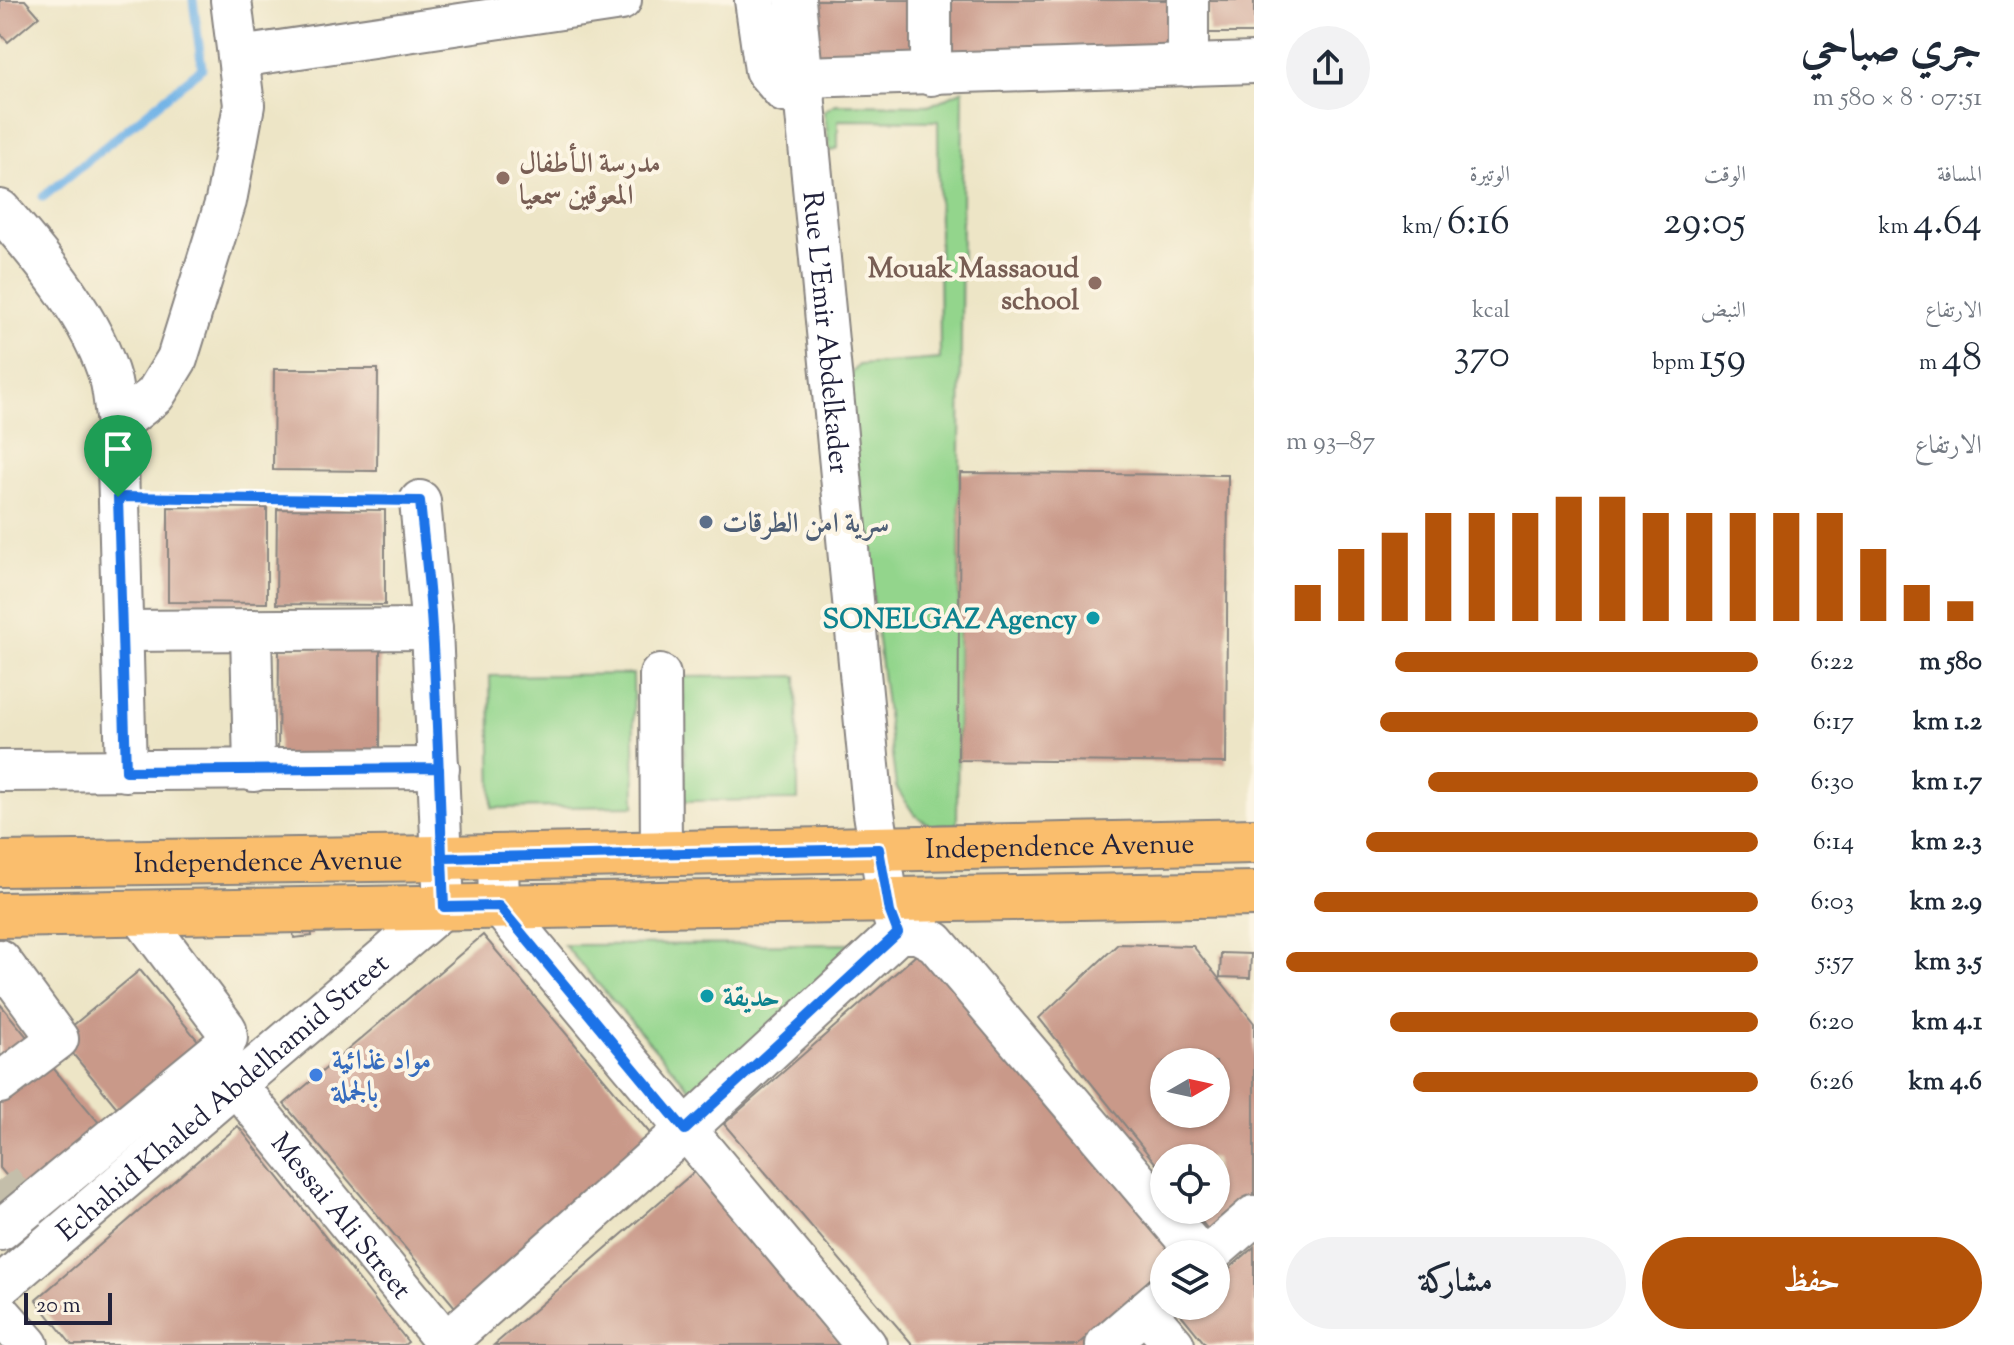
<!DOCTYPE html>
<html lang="ar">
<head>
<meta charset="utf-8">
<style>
	body { margin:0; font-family:"Sorts Mill Goudy",Amiri,serif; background:#f2f2f3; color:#1f2937; direction:rtl; height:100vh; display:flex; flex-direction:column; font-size:30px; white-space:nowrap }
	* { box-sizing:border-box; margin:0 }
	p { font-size:26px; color:#747a83 }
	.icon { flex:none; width:44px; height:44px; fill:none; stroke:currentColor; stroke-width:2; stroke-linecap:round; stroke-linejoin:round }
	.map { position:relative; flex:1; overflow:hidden; direction:ltr }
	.details { display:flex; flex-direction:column; background:#fff; width:760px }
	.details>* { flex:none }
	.needle { width:52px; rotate:81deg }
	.fabs { position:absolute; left:1150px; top:1048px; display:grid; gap:16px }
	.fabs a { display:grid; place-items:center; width:80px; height:80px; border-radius:50%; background:#fff; box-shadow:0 2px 6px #0004; font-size:40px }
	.scale { position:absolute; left:24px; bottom:20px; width:88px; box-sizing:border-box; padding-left:8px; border:4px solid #22223b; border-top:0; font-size:22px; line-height:28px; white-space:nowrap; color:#22223b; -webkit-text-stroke:6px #fcf5e5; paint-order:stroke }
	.pin { position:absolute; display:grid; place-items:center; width:68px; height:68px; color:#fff; margin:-82px -34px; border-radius:50% 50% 50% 0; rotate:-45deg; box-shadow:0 0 8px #0007 }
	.pin .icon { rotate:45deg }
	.round { display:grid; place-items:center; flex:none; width:84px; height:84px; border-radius:42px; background:#f2f2f3 }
	.headline { display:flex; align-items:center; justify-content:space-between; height:136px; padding:0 32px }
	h1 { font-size:44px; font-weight:600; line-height:60px }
	.metrics { display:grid; grid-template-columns:repeat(3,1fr); gap:12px; height:136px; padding:8px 32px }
	.metrics div { display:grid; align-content:center }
	.metrics b { font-size:40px; font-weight:600 }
	.metrics small { font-size:22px; font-weight:400 }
	.metrics p { font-size:22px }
	.chart { height:224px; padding:16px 32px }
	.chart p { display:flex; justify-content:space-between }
	.chart svg { width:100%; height:144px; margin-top:8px; stroke:#b45309; stroke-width:6 }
	.primary-button { display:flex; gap:16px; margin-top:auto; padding:16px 32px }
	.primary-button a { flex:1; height:92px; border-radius:48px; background:#b45309; color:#fff; font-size:32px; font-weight:600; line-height:92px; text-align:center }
	.primary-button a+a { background:#f2f2f3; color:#1f2937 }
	ul { padding:0 32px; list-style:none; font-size:26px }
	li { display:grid; grid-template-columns:128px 96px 1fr; align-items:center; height:60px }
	li i { height:20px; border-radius:10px; background:#b45309 }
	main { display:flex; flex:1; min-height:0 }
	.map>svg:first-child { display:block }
</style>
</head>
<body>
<main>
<section class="details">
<div class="headline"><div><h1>جري صباحي</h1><p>07:51 · 8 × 580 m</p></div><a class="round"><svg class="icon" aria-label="share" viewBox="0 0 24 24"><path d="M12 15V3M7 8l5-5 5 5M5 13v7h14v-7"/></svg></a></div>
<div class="metrics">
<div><p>المسافة</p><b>4.64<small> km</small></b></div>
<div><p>الوقت</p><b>29:05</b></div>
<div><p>الوتيرة</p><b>6:16<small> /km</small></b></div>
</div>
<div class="metrics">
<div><p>الارتفاع</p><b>48<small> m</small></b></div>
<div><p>النبض</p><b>159<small> bpm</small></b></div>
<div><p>kcal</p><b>370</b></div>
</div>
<div class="chart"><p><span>الارتفاع</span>87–93 m</p>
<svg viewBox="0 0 160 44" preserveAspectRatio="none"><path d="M5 44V33M15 44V22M25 44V17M35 44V11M45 44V11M55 44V11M65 44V6M75 44V6M85 44V11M95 44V11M105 44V11M115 44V11M125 44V11M135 44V22M145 44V33M155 44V38"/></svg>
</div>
<ul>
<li><b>580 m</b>6:22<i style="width:77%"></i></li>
<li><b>1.2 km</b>6:17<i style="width:80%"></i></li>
<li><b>1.7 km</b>6:30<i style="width:70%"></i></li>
<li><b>2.3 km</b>6:14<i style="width:83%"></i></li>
<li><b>2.9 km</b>6:03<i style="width:94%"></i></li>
<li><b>3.5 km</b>5:57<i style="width:100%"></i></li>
<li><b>4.1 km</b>6:20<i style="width:78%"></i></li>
<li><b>4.6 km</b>6:26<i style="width:73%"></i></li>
</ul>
<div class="primary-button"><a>حفظ</a><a>مشاركة</a></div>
</section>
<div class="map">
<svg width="1254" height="1345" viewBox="0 0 1254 1345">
	<rect width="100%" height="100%" fill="#fcf5e5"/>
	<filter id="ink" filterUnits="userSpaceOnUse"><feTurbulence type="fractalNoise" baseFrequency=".0125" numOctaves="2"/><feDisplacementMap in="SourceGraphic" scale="16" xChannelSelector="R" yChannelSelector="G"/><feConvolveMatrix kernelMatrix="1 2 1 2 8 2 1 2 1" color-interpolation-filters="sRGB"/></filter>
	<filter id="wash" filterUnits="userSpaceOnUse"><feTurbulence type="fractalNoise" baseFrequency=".006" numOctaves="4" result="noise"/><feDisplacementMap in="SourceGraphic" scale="32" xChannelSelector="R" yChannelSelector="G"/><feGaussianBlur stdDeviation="1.8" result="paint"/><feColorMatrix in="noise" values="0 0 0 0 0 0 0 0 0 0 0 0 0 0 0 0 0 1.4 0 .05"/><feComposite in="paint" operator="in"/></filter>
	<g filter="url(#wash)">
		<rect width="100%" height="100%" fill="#ede5c6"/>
		<path fill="#93d58c" stroke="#5a7c64" stroke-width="2" d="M 963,90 L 957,824 L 931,826 L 914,814 L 896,787 L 846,380 L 859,365 L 940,359 L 938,121 L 838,120 L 838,148 L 830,151 L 824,111 L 835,104 L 931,105 Z
			M 633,674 L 635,806 L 492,808 L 490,676 Z
			M 797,676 L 798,800 L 685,801 L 683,677 Z
			M 861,944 L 693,1092 L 564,945 Z"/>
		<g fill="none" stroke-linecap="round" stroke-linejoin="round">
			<path stroke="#72b4e7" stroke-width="9" d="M 43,197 L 202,68 L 193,0"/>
		</g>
		<g id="blocks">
			<path fill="#c99989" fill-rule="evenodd" d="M 0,0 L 25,0 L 39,16 L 8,42 L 0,33 Z
				M 811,0 L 913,0 L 914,55 L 812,57 Z
				M 946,0 L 1170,0 L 1170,52 L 946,53 Z
				M 1208,0 L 1254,0 L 1254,33 L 1209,33 Z
				M 274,369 L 378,369 L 377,471 L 273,470 Z
				M 960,473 L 1228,475 L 1226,763 L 958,760 Z
				M 168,507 L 267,508 L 267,603 L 168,602 Z
				M 277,509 L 385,510 L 385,605 L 276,604 Z
				M 279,649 L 380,649 L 380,758 L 278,757 Z
				M 310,919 L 312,936 L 294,938 L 291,921 Z
				M 483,935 L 659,1144 L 460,1313 L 284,1104 Z
				M 1118,944 L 1193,946 L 1254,1023 L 1254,1204 L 1215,1238 L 1192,1210 L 1216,1210 L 1216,1158 L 1164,1158 L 1164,1174 L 1039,1018 ZM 1164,1062 L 1216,1062 L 1216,1114 L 1164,1114 Z
				M 923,949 L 1181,1254 L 1164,1254 L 1164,1272 L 1078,1345 L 913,1345 L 724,1124 Z
				M 1221,953 L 1251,954 L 1250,978 L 1220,977 Z
				M 140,970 L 200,1043 L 119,1110 L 59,1037 Z
				M 0,1004 L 32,1043 L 0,1070 Z
				M 44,1057 L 105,1130 L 24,1197 L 0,1168 L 0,1094 Z
				M 238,1126 L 408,1342 L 404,1345 L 72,1345 L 36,1300 Z
				M 694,1172 L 842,1345 L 494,1345 Z
				M 1254,1247 L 1254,1345 L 1206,1345 L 1179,1312 L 1186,1306 L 1216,1306 L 1216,1280 Z"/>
		</g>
	</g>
	<g filter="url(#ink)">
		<use href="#blocks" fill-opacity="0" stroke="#888480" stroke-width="2"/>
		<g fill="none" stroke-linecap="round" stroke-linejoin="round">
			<path stroke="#c4beaa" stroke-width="40" stroke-dasharray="40 20" stroke-linecap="butt" d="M 0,1180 L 15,1199"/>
			<defs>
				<g id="minor">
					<path d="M 755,0 L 765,70 L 784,92 L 805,95"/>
					<path id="s1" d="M 795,0 L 873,807 L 888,900 L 898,933"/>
					<path d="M 931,0 L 931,75"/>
					<path d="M 1188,0 L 1188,66"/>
					<path d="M 239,57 L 621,0"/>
					<path d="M 804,77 L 1254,63"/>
					<path d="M 0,210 C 42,258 94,320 111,382 C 114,396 115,411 117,425 L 126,771"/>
					<path d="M 117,425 L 155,395 L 177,359 L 226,201 L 244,105 L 231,0"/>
					<path d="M 251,630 L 254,771"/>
					<path d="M 122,631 L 432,629"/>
					<path d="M 660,675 L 661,854"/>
					<path d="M 0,771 L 439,768"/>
					<path d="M 498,857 L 499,906 L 866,1345"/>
					<path d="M 898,933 L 918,933 L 935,942 L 1199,1254"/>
					<path d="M 0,960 L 58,1039 L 0,1083"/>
					<path id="s2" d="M 236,1085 L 448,1345"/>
					<path d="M 0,1230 L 224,1046 L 227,1038 L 226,1029 L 139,913"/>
					<path d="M 1210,1254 L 1254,1216"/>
					<path id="s3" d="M 0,1286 L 444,907 L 432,629 L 420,501"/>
					<path d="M 1145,1311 L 1174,1345"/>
					<path d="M 0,1313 L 28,1345"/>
					<path d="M 443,1345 L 685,1130 L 898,933"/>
					<path d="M 1106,1345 L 1164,1295"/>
				</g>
				<g id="major">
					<path id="s4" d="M 0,864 L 442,858 L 1254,841"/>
					<path d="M 0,915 L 1254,894"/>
				</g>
			</defs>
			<use href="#minor" stroke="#888480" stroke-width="44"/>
			<use href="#major" stroke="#888480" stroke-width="48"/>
			<path stroke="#888480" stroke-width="5" stroke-dasharray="6 6" stroke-linecap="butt" d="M 153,498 L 387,501"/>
			<use href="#minor" stroke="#fff" stroke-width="40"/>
			<use href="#major" stroke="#fabe6d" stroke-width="44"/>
		</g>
	</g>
	<g fill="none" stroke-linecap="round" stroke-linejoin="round" filter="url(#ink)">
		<defs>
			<path id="route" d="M 118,497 L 420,501 C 424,544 430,587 432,630 C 438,722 440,815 444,907 L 499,906 L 685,1130 L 898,933 L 890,912 L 879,849 L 442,858 L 439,768 L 126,771 L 118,497"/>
		</defs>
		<use href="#route" stroke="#fff" stroke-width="16"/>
		<use href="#route" stroke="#1a73e8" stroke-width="10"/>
	</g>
	<g fill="#8d6e63" stroke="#fcf5e5" stroke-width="3">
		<circle cx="503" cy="178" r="8"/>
		<circle cx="1095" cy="283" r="8"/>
	</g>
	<circle fill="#5c6f8a" stroke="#fcf5e5" stroke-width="3" cx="706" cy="522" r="8"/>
	<g fill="#0f9aa8" stroke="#fcf5e5" stroke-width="3">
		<circle cx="1093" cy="618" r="8"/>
		<circle cx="707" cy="996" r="8"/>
	</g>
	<circle fill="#3f7fe0" stroke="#fcf5e5" stroke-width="3" cx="316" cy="1075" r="8"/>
	<g text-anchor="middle" stroke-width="8" stroke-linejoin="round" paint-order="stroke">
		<g font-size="28" font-weight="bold" fill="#785e54" stroke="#fcf5e5" text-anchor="start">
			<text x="519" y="172">مدرسة الـأطفال<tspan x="519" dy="32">المعوقين سمعيا</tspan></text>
			<text x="1079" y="277" text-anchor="end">Mouak Massaoud<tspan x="1079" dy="32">school</tspan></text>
		</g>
		<g font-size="28" fill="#22223b" stroke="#fcf5e5">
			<text dy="10" stroke="none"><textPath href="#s1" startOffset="334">Rue L'Emir Abdelkader</textPath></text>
			<text dy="10" stroke="none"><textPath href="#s4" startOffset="1060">Independence Avenue</textPath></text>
			<text dy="10" stroke="none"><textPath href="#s4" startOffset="268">Independence Avenue</textPath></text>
			<text dy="10" stroke="none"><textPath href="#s3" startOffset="292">Echahid Khaled Abdelhamid Street</textPath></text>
			<text dy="10" stroke="none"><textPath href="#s2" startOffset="168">Messai Ali Street</textPath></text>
		</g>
		<g font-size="28" font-weight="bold" fill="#4e5e75" stroke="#fcf5e5" text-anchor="start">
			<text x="722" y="532">سرية امن الطرقات</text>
		</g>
		<g font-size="28" font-weight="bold" fill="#0d838f" stroke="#fcf5e5" text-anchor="end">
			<text x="1077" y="628">SONELGAZ Agency</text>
			<text x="723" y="1006" text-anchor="start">حديقة</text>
		</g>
		<g font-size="28" font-weight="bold" fill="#366cbe" stroke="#fcf5e5" text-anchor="start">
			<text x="332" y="1069">مواد غذائية<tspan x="332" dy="32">بالجملة</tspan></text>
		</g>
	</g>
</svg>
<div class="fabs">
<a><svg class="needle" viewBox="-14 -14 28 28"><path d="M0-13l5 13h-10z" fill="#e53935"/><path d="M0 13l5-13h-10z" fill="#747a83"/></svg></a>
<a><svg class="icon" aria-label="locate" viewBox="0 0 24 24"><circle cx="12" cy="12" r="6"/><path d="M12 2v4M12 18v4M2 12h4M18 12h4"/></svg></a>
<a><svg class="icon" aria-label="layers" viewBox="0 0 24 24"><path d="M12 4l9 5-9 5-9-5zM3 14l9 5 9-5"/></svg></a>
</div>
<div class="scale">20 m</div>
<div class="pin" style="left:118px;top:497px;background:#1e9e55"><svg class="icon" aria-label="arrive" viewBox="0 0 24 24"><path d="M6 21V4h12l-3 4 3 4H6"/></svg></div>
</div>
</main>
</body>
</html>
